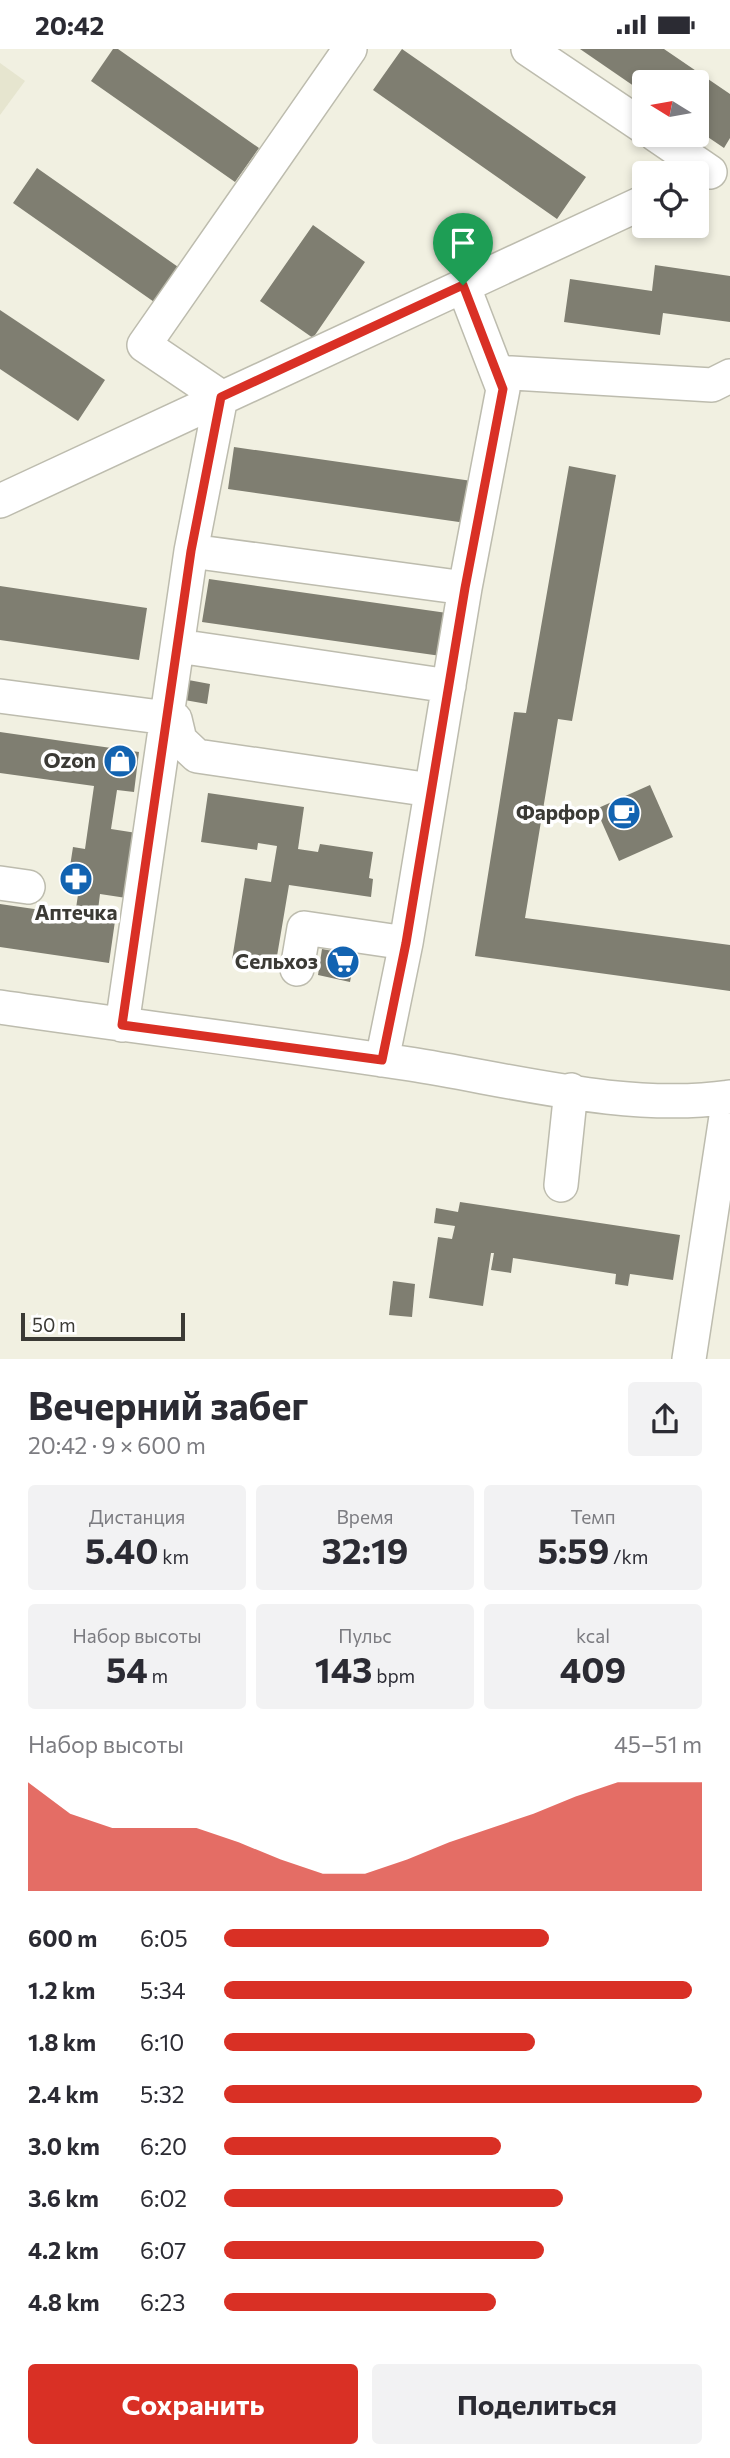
<!DOCTYPE html>
<html lang="ru">
<head>
<meta charset="utf-8">
<style>
	body { margin:0; font-family:Commissioner,sans-serif; background:#f2f2f3; color:#2b2b33; height:100vh; display:flex; flex-direction:column; font-size:26px; white-space:nowrap }
	* { box-sizing:border-box; margin:0 }
	p { font-size:23px; color:#7c7c81 }
	.icon { flex:none; width:38px; height:38px; fill:none; stroke:currentColor; stroke-width:2; stroke-linecap:round; stroke-linejoin:round }
	.map { position:relative; height:1310px; overflow:hidden }
	.details { display:flex; flex-direction:column; background:#fff; flex:1 }
	.details>* { flex:none }
	.needle { width:46px; rotate:281deg }
	.buttons { position:absolute; left:632px; top:21px; display:grid; gap:14px }
	.buttons a { display:grid; place-items:center; width:77px; height:77px; border-radius:7px; background:#fff; box-shadow:0 4px 10px #0003; font-size:35px }
	.scale { position:absolute; left:21px; bottom:18px; width:164px; box-sizing:border-box; padding-left:7px; border:4px solid #3b3a35; border-top:0; font-size:19px; line-height:24px; white-space:nowrap; color:#3b3a35; -webkit-text-stroke:5px #fff; paint-order:stroke }
	.pin { position:absolute; display:grid; place-items:center; width:60px; height:60px; color:#fff; margin:-72px -30px; border-radius:50% 50% 50% 0; rotate:-45deg; box-shadow:0 0 7px #0007 }
	.pin .icon { rotate:45deg }
	.round { display:grid; place-items:center; flex:none; width:74px; height:74px; border-radius:7px; background:#f2f2f3 }
	.summary { display:flex; align-items:center; justify-content:space-between; height:119px; padding:0 28px }
	h1 { font-size:38px; font-weight:700; line-height:52px }
	.figures { display:grid; grid-template-columns:repeat(3,1fr); gap:10px; height:119px; padding:7px 28px }
	.figures div { display:grid; align-content:center; border-radius:7px; background:#f2f2f3; text-align:center }
	.figures b { font-size:35px; font-weight:700 }
	.figures small { font-size:19px; font-weight:400 }
	.figures p { font-size:19px }
	.chart { height:196px; padding:14px 28px }
	.chart p { display:flex; justify-content:space-between }
	.chart svg { width:100%; height:126px; margin-top:7px; fill:#d93025; opacity:.7 }
	.button { display:flex; gap:14px; margin-top:auto; padding:14px 28px }
	.button a { flex:1; height:80px; border-radius:7px; background:#d93025; color:#fff; font-size:28px; font-weight:700; line-height:80px; text-align:center }
	.button a+a { background:#f2f2f3; color:#2b2b33 }
	ul { padding:0 28px; list-style:none; font-size:23px }
	li { display:grid; grid-template-columns:112px 84px 1fr; align-items:center; height:52px }
	li i { height:18px; border-radius:9px; background:#d93025 }
	.status { display:flex; justify-content:space-between; align-items:center; height:49px; padding:0 35px; background:#fff; direction:ltr }
	.status svg { height:19px; fill:currentColor }
	.map>svg:first-child { display:block }
</style>
</head>
<body>
<div class="status"><b>20:42</b><svg viewBox="0 0 49 12"><path d="M0 12V9h3v3zM5 12V6h3v6zM10 12V3h3v9zM15 12V0h3v12zM26 1h20v11H26zM47 4h2v5h-2z"/></svg></div>
<div class="map">
<svg width="730" height="1310" viewBox="0 0 730 1310">
	<rect width="100%" height="100%" fill="#f1f0e1"/>
	<path fill="#e6e5cf" d="M 0,14 L 25,32 L 0,66 Z"/>
	<path fill="#7f7e71" d="M 113,0 L 118,0 L 259,99 L 235,133 L 91,32 Z
		M 402,0 L 586,128 L 557,170 L 373,41 Z
		M 580,0 L 664,0 L 730,45 L 730,89 L 724,99 L 696,80 L 696,33 L 644,33 L 644,44 Z
		M 37,119 L 181,220 L 157,255 L 13,154 Z
		M 313,176 L 365,213 L 313,289 L 260,252 Z
		M 655,216 L 730,227 L 730,273 L 663,264 L 660,286 L 564,273 L 570,230 L 652,242 Z
		M 0,261 L 105,331 L 78,372 L 0,320 Z
		M 234,398 L 472,432 L 466,474 L 228,440 Z
		M 569,417 L 616,426 L 572,672 L 558,670 L 525,869 L 730,896 L 730,942 L 475,907 L 514,663 L 526,664 Z
		M 209,530 L 447,564 L 441,607 L 202,573 Z
		M 0,537 L 147,559 L 139,611 L 0,591 Z
		M 183,630 L 210,635 L 207,655 L 179,650 Z
		M 0,683 L 139,703 L 134,743 L 117,741 L 111,780 L 143,785 L 133,850 L 100,845 L 97,869 L 115,872 L 109,914 L 0,898 L 0,855 L 75,866 L 79,839 L 67,837 L 73,798 L 85,800 L 94,737 L 0,724 Z
		M 650,736 L 673,788 L 619,812 L 596,760 Z
		M 208,744 L 304,758 L 298,800 L 318,803 L 320,795 L 373,803 L 369,829 L 373,830 L 371,848 L 289,836 L 275,919 L 232,911 L 245,829 L 271,833 L 277,797 L 258,794 L 257,801 L 201,793 Z
		M 322,900 L 355,906 L 350,933 L 318,926 Z
		M 460,1153 L 680,1186 L 673,1231 L 630,1225 L 628,1237 L 615,1235 L 616,1225 L 513,1209 L 511,1224 L 491,1221 L 494,1204 L 491,1204 L 483,1257 L 429,1249 L 438,1188 L 452,1190 L 455,1177 L 434,1174 L 436,1159 L 458,1163 Z
		M 393,1232 L 415,1235 L 412,1268 L 389,1266 Z"/>
	<g fill="none" stroke-linecap="round" stroke-linejoin="round">
		<defs>
			<path id="minor" d="M 528,0 L 644,78
				M 656,86 L 710,123
				M 497,323 L 712,336 L 730,327
				M 0,452 L 644,153
				M 191,502 L 221,348 L 144,296 L 350,0
				M 178,597 L 449,637
				M 0,647 L 175,670 L 180,691 L 197,707 L 431,741
				M 0,834 L 28,838
				M 297,920 L 304,879 L 406,894
				M 0,958 C 136,978 273,994 410,1015 C 512,1031 627,1063 730,1048
				M 122,976 L 191,502 L 465,539 L 503,340 L 463,236
				M 382,1011 L 406,894 L 465,539
				M 561,1136 L 571,1041
				M 689,1310 L 729,1048"/>
		</defs>
		<use href="#minor" stroke="#bdbcae" stroke-width="36"/>
		<use href="#minor" stroke="#fff" stroke-width="33"/>
	</g>
	<g fill="none" stroke-linecap="round" stroke-linejoin="round">
		<defs>
			<path id="route" d="M 463,236 L 503,340 L 465,539 L 406,894 L 382,1011 L 122,976 L 191,502 L 221,348 Z"/>
		</defs>
		<use href="#route" stroke="#fff" stroke-width="14"/>
		<use href="#route" stroke="#d93025" stroke-width="9"/>
	</g>
	<defs>
		<symbol id="shop-disc" viewBox="-11 -11 22 22"><circle r="9.5" fill="#1263b1" stroke="#fff"/><path d="M-5-2.5h2.3a2.7 3.5 0 0 1 5.4 0H5L5.5 6h-11ZM-1.5-2.5h3a1.5 2.3 0 0 0-3 0Z" fill="#fff"/></symbol>
		<symbol id="cafe-disc" viewBox="-11 -11 22 22"><circle r="9.5" fill="#1263b1" stroke="#fff"/><path d="M-5.5-4.5H6V0H3Q3 3.5 0 3.5H-2.5Q-5.5 3.5-5.5 0ZM3-3.2v2h1.7v-2ZM-6 4.5H4V6H-6Z" fill="#fff"/></symbol>
		<symbol id="pharmacy-disc" viewBox="-11 -11 22 22"><circle r="9.5" fill="#1263b1" stroke="#fff"/><path d="M-2-6h4v4h4v4h-4v4h-4v-4h-4v-4h4Z" fill="#fff"/></symbol>
		<symbol id="supermarket-disc" viewBox="-11 -11 22 22"><circle r="9.5" fill="#1263b1" stroke="#fff"/><path d="M-6-5.5h2.5l.6 2H6L4.5 2H-2.5L-4.4-4H-6ZM-1.5 3.2a1.3 1.3 0 1 0 .1 0ZM3 3.2a1.3 1.3 0 1 0 .1 0Z" fill="#fff"/></symbol>
	</defs>
	<g fill-rule="evenodd">
		<use href="#shop-disc" x="101" y="693" width="38" height="38"/>
		<use href="#cafe-disc" x="605" y="745" width="38" height="38"/>
		<use href="#pharmacy-disc" x="57" y="811" width="38" height="38"/>
		<use href="#supermarket-disc" x="324" y="894" width="38" height="38"/>
	</g>
	<g text-anchor="middle" stroke-width="7" stroke-linejoin="round" paint-order="stroke">
		<g font-size="21" font-weight="bold" fill="#3b3a35" stroke="#fff" text-anchor="end">
			<text x="96" y="719">Ozon</text>
			<text x="600" y="771">Фарфор</text>
			<text x="76" y="871" text-anchor="middle">Аптечка</text>
			<text x="318" y="920">Сельхоз</text>
		</g>
	</g>
</svg>
<div class="buttons">
<a><svg class="needle" viewBox="-14 -14 28 28"><path d="M0-13l5 13h-10z" fill="#e53935"/><path d="M0 13l5-13h-10z" fill="#7c7c81"/></svg></a>
<a><svg class="icon" aria-label="locate" viewBox="0 0 24 24"><circle cx="12" cy="12" r="6"/><path d="M12 2v4M12 18v4M2 12h4M18 12h4"/></svg></a>
</div>
<div class="scale">50 m</div>
<div class="pin" style="left:463px;top:236px;background:#1e9e55"><svg class="icon" aria-label="arrive" viewBox="0 0 24 24"><path d="M6 21V4h12l-3 4 3 4H6"/></svg></div>
</div>
<section class="details">
<div class="summary"><div><h1>Вечерний забег</h1><p>20:42 · 9 × 600 m</p></div><a class="round"><svg class="icon" aria-label="share" viewBox="0 0 24 24"><path d="M12 15V3M7 8l5-5 5 5M5 13v7h14v-7"/></svg></a></div>
<div class="figures">
<div><p>Дистанция</p><b>5.40<small> km</small></b></div>
<div><p>Время</p><b>32:19</b></div>
<div><p>Темп</p><b>5:59<small> /km</small></b></div>
</div>
<div class="figures">
<div><p>Набор высоты</p><b>54<small> m</small></b></div>
<div><p>Пульс</p><b>143<small> bpm</small></b></div>
<div><p>kcal</p><b>409</b></div>
</div>
<div class="chart"><p><span>Набор высоты</span>45–51 m</p>
<svg viewBox="0 0 160 44" preserveAspectRatio="none"><path d="M0 44V6L10 17L20 22L30 22L40 22L50 27L60 33L70 38L80 38L90 33L100 27L110 22L120 17L130 11L140 6L150 6L160 6V44z"/></svg>
</div>
<ul>
<li><b>600 m</b>6:05<i style="width:68%"></i></li>
<li><b>1.2 km</b>5:34<i style="width:98%"></i></li>
<li><b>1.8 km</b>6:10<i style="width:65%"></i></li>
<li><b>2.4 km</b>5:32<i style="width:100%"></i></li>
<li><b>3.0 km</b>6:20<i style="width:58%"></i></li>
<li><b>3.6 km</b>6:02<i style="width:71%"></i></li>
<li><b>4.2 km</b>6:07<i style="width:67%"></i></li>
<li><b>4.8 km</b>6:23<i style="width:57%"></i></li>
</ul>
<div class="button"><a>Сохранить</a><a>Поделиться</a></div>
</section>
</body>
</html>
